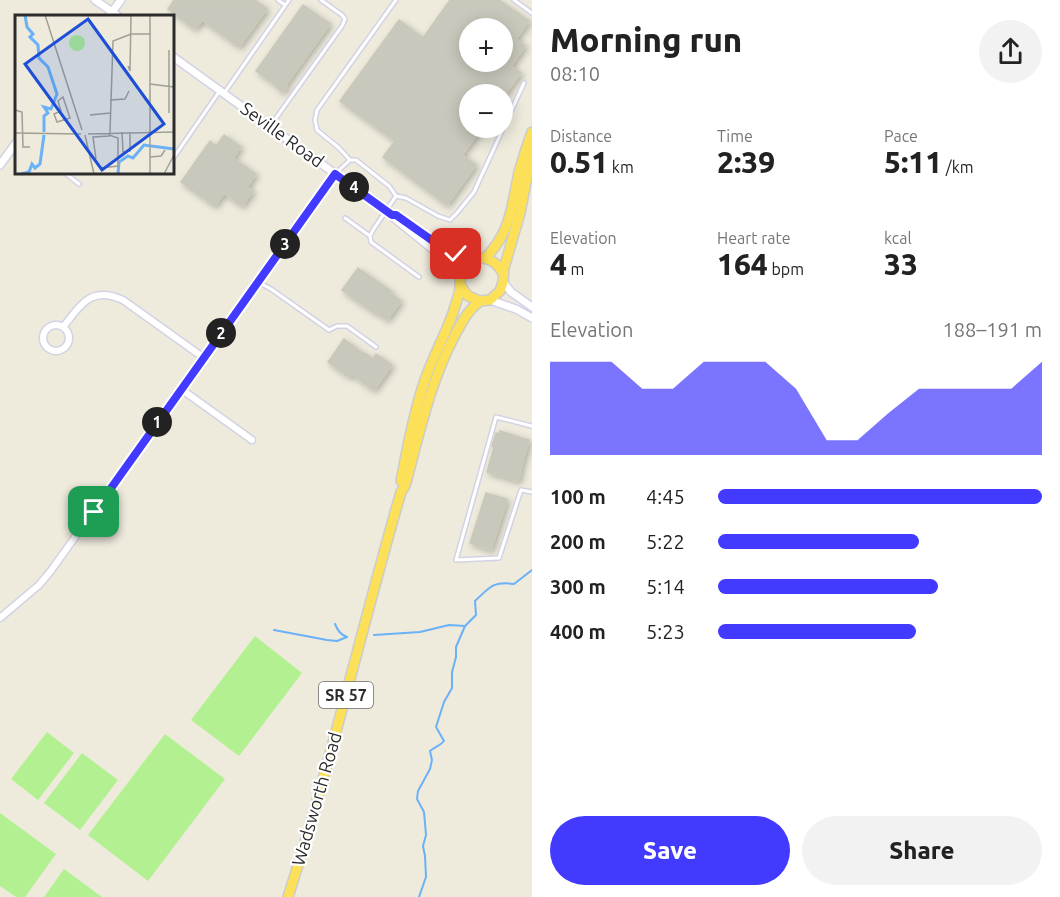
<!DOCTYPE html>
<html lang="en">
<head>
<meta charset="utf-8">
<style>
	body { margin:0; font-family:Ubuntu,sans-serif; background:#f2f2f2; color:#222; height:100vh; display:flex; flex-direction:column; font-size:22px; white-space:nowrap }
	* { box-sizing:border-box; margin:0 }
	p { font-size:20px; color:#767676 }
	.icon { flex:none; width:33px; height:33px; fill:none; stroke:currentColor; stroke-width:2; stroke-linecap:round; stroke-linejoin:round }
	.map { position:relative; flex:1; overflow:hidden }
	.sheet { display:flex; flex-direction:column; background:#fff; width:528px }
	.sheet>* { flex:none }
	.controls { position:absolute; left:459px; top:18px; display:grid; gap:12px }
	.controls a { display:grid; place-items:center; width:54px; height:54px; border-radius:50%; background:#fff; box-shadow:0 3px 15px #0003; font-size:30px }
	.pin { position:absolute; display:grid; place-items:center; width:51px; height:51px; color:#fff; margin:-26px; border-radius:12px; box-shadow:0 3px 9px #0006 }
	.km { position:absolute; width:30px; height:30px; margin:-15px; border-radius:50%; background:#222; color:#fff; font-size:16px; line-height:30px; text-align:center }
	.round { display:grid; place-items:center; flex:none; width:63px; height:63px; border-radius:32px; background:#f2f2f2 }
	.overview { display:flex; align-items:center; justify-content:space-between; height:102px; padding:0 18px }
	h1 { font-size:33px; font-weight:800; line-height:45px }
	.stats { display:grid; grid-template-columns:repeat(3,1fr); gap:9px; height:102px; padding:6px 18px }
	.stats div { display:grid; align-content:center }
	.stats b { font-size:30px; font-weight:800 }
	.stats small { font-size:16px; font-weight:400 }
	.stats p { font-size:16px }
	.chart { height:168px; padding:12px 18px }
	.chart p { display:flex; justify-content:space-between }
	.chart svg { width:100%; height:108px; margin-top:6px; fill:#423aff; opacity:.7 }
	.cta { display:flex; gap:12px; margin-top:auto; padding:12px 18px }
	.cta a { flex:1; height:69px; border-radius:36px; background:#423aff; color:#fff; font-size:24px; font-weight:800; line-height:69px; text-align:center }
	.cta a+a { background:#f2f2f2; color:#222 }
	ul { padding:0 18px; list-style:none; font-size:20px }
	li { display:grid; grid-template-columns:96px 72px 1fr; align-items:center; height:45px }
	li i { height:15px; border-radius:8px; background:#423aff }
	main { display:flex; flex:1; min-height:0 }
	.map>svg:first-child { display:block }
</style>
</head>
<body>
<main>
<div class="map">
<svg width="532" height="897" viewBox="0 0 532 897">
	<defs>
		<filter id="shadow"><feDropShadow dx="2.5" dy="2.5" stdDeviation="3" flood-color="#0004"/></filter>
	</defs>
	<rect width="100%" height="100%" fill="#eeebdd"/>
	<path fill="#b2f092" d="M 255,636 L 302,673 L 239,756 L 191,720 Z
		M 47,732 L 74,753 L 38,800 L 11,779 Z
		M 165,734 L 225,779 L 148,881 L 88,835 Z
		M 82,753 L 118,780 L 80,830 L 44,803 Z
		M 0,813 L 56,854 L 25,897 L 16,897 L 0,886 Z
		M 64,869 L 102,897 L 44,897 Z"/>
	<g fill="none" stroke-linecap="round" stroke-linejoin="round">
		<path stroke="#6ab1f7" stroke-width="2" d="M 335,624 C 338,631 340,634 347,637
			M 274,630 L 327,640 L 337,641 L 347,637
			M 374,635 L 420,632 L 449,625 L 465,626
			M 419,897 L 426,877 L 425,856 L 423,846 L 426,835 L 424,812 L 417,799 L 418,791 L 430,769 L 432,760 L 430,751 C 435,747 440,746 444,741 L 436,727 L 444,702 L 452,688 L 452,672 L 456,657 L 456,647 L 465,626 L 476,615 L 475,601 C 490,587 493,581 514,584 L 532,570"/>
	</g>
	<path fill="#c9c8bc" stroke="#cac8b7" stroke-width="1.5" fill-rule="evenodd" filter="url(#shadow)" d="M 174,0 L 255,0 L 267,9 L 239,47 L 202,20 L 195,29 L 168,9 Z
		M 450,0 L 499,0 L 529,21 L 516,39 L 525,46 L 511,66 L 521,73 L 505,94 L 470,94 L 470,128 L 482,128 L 462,155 L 476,165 L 447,205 L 383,157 L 395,141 L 340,101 L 399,20 L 423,38 ZM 470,28 L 502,28 L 502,62 L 470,62 Z
		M 303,5 L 330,24 L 285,86 L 287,87 L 283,92 L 276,87 L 277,86 L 256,71 Z
		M 224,135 L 241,147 L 233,158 L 256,174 L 247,187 L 253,191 L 242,206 L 224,193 L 215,206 L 181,182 L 210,141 L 216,146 Z
		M 358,268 L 391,291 L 390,293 L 401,301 L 387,320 L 376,312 L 375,313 L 342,290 Z
		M 344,339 L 364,354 L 365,353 L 373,359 L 376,354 L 392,365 L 374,390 L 351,374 L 349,377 L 328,362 Z
		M 500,431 L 529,440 L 520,471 L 521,472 L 518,481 L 487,472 L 494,447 L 492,446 L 496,433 L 499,434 Z
		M 486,493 L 507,499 L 491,550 L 470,543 Z"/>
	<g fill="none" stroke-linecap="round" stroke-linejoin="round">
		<defs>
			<path id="service" d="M 278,0 L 285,5
				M 514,0 L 532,13
				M 225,92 L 289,0
				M 271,125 L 342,26 L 345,19 L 342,15 L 321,0
				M 172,160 L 219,92
				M 350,160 L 339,148 L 317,130 L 315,120 L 317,110 L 396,0
				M 64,172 L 79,184
				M 337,172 L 350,160 L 356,160 L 389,186 L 396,196 L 406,198 L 438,216 L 450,220 L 457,213 L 474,192 L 524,83
				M 345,218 L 370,236 L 371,242 L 419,277
				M 370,236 L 373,230 L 396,196
				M 258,282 L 271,289 L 329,330 L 337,326 L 347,326 L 376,347
				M 532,426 L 496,417 L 456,560 L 499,558 L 521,490 L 532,492"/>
			<path id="minor" d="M43 338a13 13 0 1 1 26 0a13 13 0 1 1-26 0Z
				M 63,327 C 81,305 91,285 123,300 L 204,358
				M 181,389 L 252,440
				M 0,618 L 39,585 L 50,572 L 335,174"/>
			<path id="tertiary" d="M 95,0 L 118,16
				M 109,16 L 121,0
				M 172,56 L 392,215 L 396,215 C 421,233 444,251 474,259
				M 0,165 L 16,143
				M 393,217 L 451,264 L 460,277
				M 503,282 L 511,292 L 532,307
				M 490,300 L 516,309 L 532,318"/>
			<path id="trunk" d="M 485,258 C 511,233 512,205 519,172 C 523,159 527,145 532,132
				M 460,285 L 468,296 L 480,301 L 490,300 L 500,291 L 503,282 L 504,268 L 520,213 L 532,152
				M 401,481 C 408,446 414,411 426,377 C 434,355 445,335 453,313 C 455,304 460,295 460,286 C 461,280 459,274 463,268 C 473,251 496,257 503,274
				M 288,897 C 331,763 362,626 401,492 L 405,486 C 419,435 430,382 455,335 C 462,322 468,310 480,301"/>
		</defs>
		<use href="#service" stroke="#d3d2e5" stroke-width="6"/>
		<use href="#minor" stroke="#d3d2e5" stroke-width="9"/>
		<use href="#tertiary" stroke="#d3d2e5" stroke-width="10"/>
		<use href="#trunk" stroke="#ccc" stroke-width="12"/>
		<use href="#service" stroke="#fff" stroke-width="3"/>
		<use href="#minor" stroke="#fff" stroke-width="6"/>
		<use href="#tertiary" stroke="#fff" stroke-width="7"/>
		<use href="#trunk" stroke="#fce058" stroke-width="9"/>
	</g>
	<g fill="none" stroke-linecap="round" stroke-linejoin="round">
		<defs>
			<path id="route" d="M 94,512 L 335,174 L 392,215 L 396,215 L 440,246 L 456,254"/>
		</defs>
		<use href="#route" stroke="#fff" stroke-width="12"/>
		<use href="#route" stroke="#423aff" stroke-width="8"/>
	</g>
	<g text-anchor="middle" stroke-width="4.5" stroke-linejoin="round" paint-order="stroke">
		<rect fill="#fff" stroke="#6b6b6b" stroke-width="1.5" x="319" y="682" width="54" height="26" rx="4.5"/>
		<g font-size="16" font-weight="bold" fill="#2c2c2c">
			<text x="346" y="701">SR 57</text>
		</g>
		<g font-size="18" fill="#2c2c2c" stroke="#fff">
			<text transform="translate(282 135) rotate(36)" y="6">Seville Road</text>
			<text transform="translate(317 799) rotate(-74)" y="6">Wadsworth Road</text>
		</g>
	</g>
	<g transform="translate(15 15)">
		<rect width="159" height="159" fill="#eeebdd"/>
		<path d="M54 28a8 8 0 1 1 16 0a8 8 0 1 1-16 0Z" fill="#b2f092"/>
		<path fill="none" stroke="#6ab1f7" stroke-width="3" d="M 10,0 L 12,12 L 18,19 L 15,22 L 23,30 L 24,43 L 33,52 L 42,79 L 36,94 L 29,92 L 33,98 L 29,101 L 29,117M 6,159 L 14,157 L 17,149 L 20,153 L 25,149 L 29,120M 103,159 L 104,147 L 113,141 L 118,143 L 129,130 L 159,134"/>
		<path fill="none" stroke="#a09f96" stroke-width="1.5" d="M 30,0 L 67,115M 135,0 L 135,159M 154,35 L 154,98M 113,51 L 115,56 L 116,0M 135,69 L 159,72M 48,82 L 55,103 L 42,107 L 39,99 L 46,96 L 43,86 ZM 95,85 L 110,84 L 114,76M 0,95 L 7,97 L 8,132 L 15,132M 75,100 L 95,98M 107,117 L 108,137 L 115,136 L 115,117M 0,118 L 66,119M 73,119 L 159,117M 70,120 L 79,159M 135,142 L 146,141 L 150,135M 81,144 L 78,122 L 94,121 L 95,117 L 98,26 L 116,19 L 135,19M 85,153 L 103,151 L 103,123 L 94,120M 149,159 L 159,140"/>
		<path fill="#1d4ed8" fill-opacity="0.15" stroke="#1d4ed8" stroke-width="3" d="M 73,4 L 149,109 L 87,155 L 10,49 Z"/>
		<rect width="159" height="159" fill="none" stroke="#2c2c2c" stroke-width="3"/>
	</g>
</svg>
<div class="controls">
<a>+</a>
<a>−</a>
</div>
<div class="pin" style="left:94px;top:512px;background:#1e9e55"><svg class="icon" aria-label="arrive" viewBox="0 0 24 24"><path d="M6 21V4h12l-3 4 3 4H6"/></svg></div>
<div class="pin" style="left:456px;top:254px;background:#d93025"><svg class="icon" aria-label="check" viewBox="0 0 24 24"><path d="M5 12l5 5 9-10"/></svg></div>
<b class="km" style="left:157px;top:422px">1</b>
<b class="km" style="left:221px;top:333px">2</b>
<b class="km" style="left:285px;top:244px">3</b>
<b class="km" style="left:354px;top:187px">4</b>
</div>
<section class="sheet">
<div class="overview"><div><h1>Morning run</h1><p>08:10</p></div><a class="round"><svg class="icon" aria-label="share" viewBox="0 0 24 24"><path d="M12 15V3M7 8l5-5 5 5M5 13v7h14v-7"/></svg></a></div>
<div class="stats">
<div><p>Distance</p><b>0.51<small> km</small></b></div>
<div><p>Time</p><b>2:39</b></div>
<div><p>Pace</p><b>5:11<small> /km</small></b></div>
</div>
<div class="stats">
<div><p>Elevation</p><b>4<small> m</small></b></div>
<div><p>Heart rate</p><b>164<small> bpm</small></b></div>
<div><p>kcal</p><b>33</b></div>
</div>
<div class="chart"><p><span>Elevation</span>188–191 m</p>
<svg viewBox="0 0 160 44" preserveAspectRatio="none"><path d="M0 44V6L10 6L20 6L30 17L40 17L50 6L60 6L70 6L80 17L90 38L100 38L110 27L120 17L130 17L140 17L150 17L160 6V44z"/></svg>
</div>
<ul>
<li><b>100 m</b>4:45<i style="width:100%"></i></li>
<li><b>200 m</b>5:22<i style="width:62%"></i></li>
<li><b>300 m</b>5:14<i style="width:68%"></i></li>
<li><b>400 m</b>5:23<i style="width:61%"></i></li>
</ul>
<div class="cta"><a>Save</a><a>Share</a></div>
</section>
</main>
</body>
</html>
